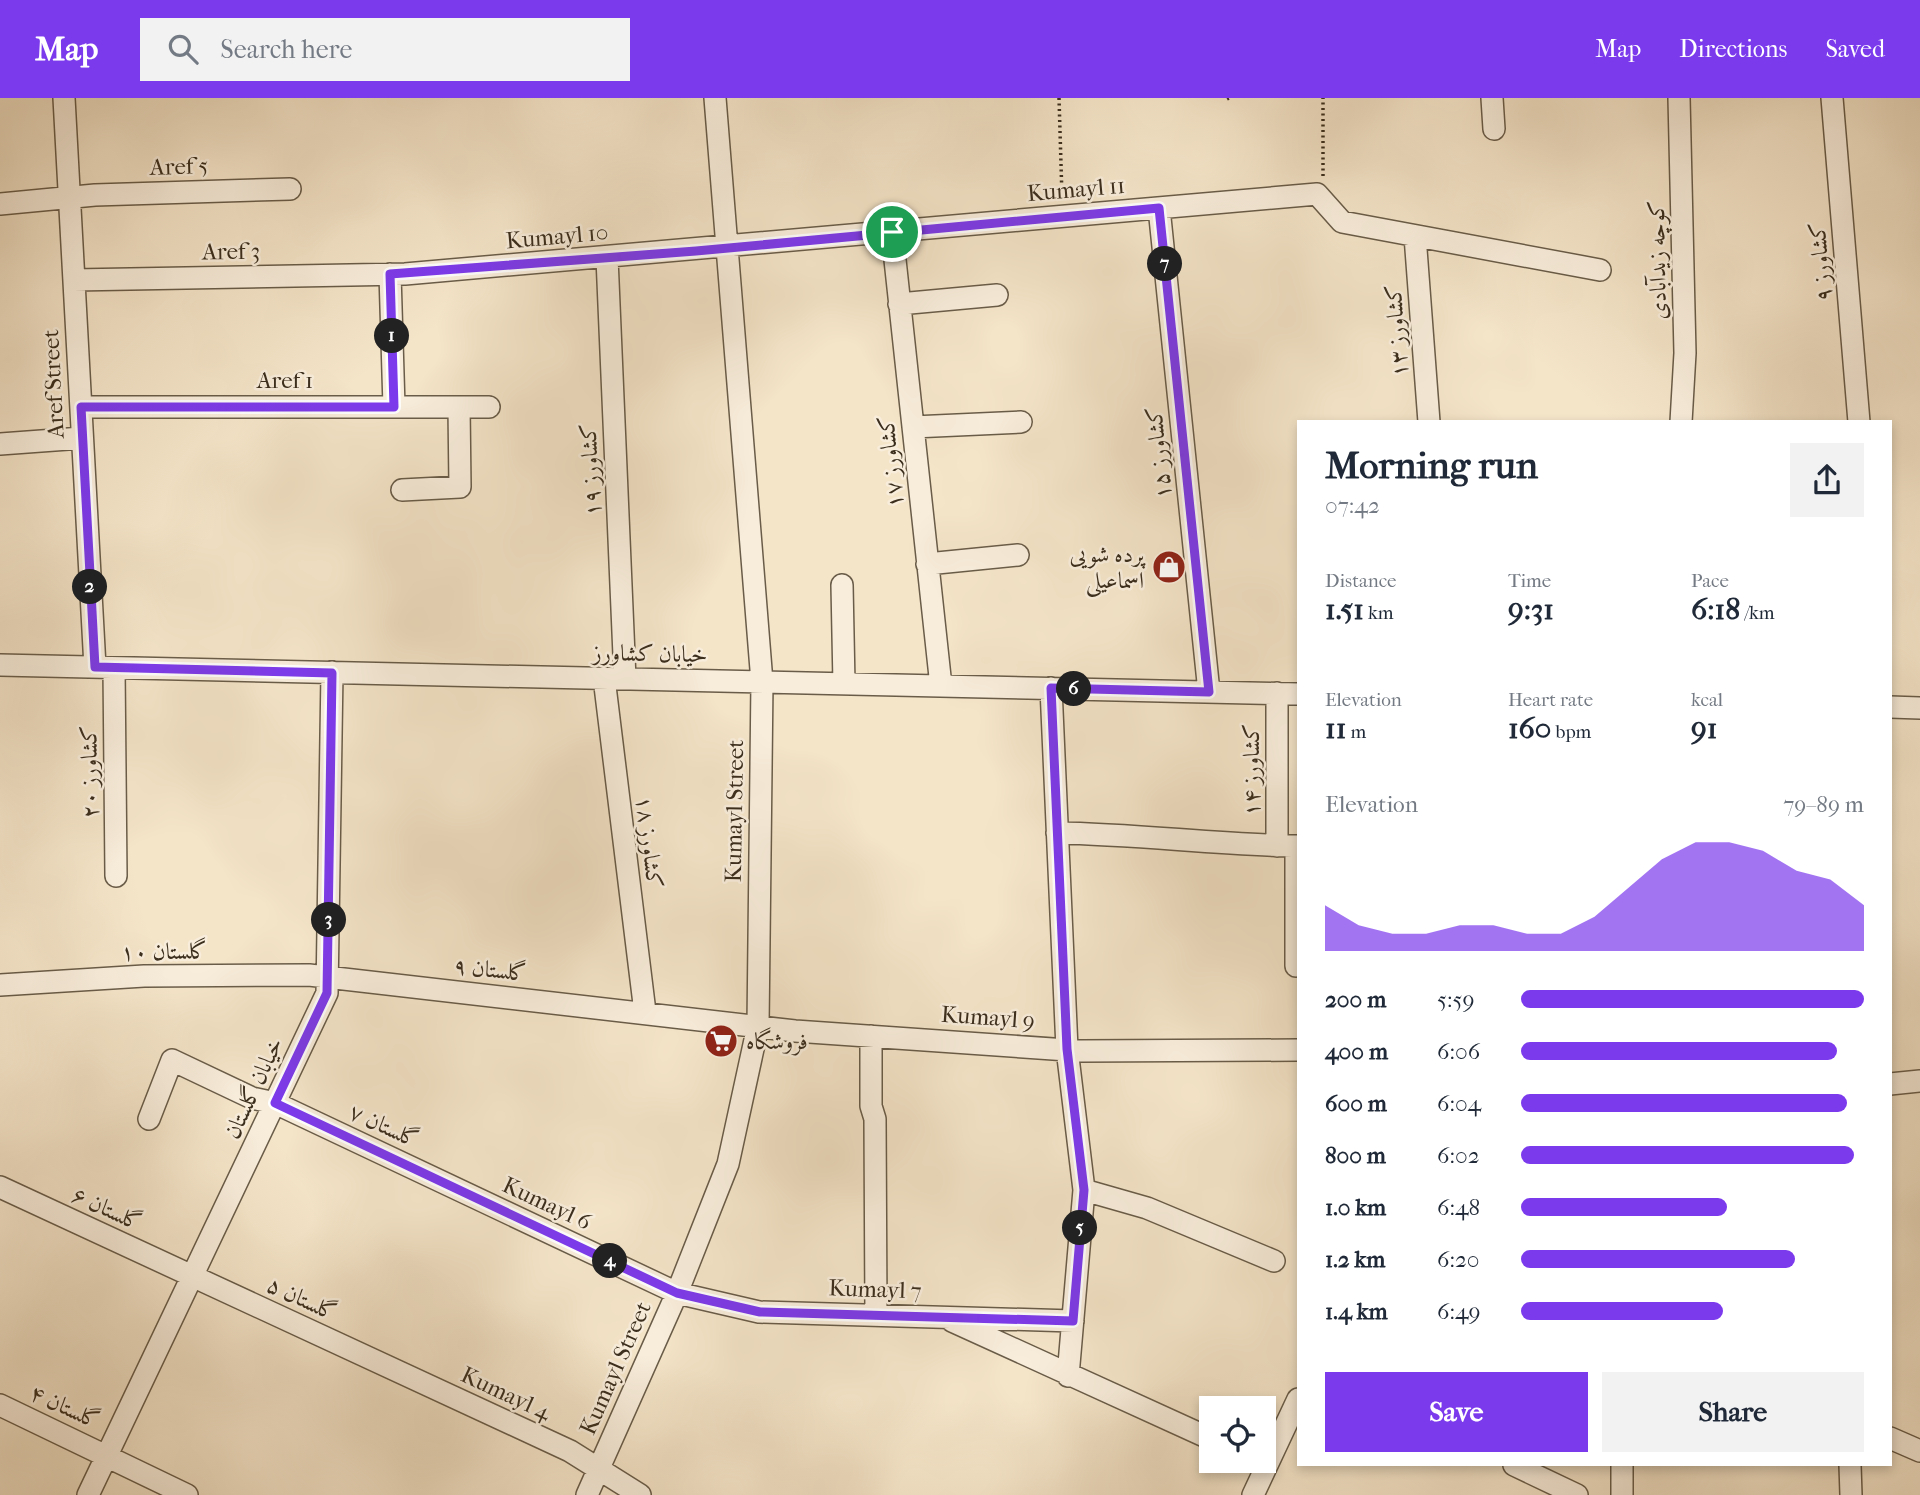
<!DOCTYPE html>
<html lang="en">
<head>
<meta charset="utf-8">
<style>
	body { margin:0; font-family:"IM FELL French Canon",Amiri,serif; background:#f2f2f3; color:#1f2937; height:100vh; display:flex; flex-direction:column; font-size:26px; white-space:nowrap }
	* { box-sizing:border-box; margin:0 }
	p { font-size:23px; color:#747a83 }
	.icon { flex:none; width:38px; height:38px; fill:none; stroke:currentColor; stroke-width:2; stroke-linecap:round; stroke-linejoin:round }
	.map { position:relative; flex:1; overflow:hidden }
	.sheet { position:absolute; left:1297px; top:322px; width:595px; height:1046px; display:flex; flex-direction:column; background:#fff; border-radius:0px; box-shadow:0 4px 10px #0003 }
	.sheet>* { flex:none }
	.controls { position:absolute; left:1199px; top:1298px; display:grid; gap:14px }
	.controls a { display:grid; place-items:center; width:77px; height:77px; border-radius:0px; background:#fff; box-shadow:0 4px 10px #0003; font-size:35px }
	.pin { position:absolute; display:grid; place-items:center; width:60px; height:60px; color:#fff; margin:-30px; border:4px solid #fff; border-radius:50%; box-shadow:0 2px 7px #0007 }
	.km { position:absolute; width:35px; height:35px; margin:-18px; border-radius:50%; background:#222; color:#fff; font-size:19px; line-height:35px; text-align:center }
	.round { display:grid; place-items:center; flex:none; width:74px; height:74px; border-radius:0px; background:#f2f2f3 }
	.overview { display:flex; align-items:center; justify-content:space-between; height:119px; padding:0 28px }
	h1 { font-size:38px; font-weight:700; line-height:52px }
	.metrics { display:grid; grid-template-columns:repeat(3,1fr); gap:10px; height:119px; padding:7px 28px }
	.metrics div { display:grid; align-content:center }
	.metrics b { font-size:30px; font-weight:700 }
	.metrics small { font-size:19px; font-weight:400 }
	.metrics p { font-size:19px }
	.chart { height:196px; padding:14px 28px }
	.chart p { display:flex; justify-content:space-between }
	.chart svg { width:100%; height:126px; margin-top:7px; fill:#7c3aed; opacity:.7 }
	.cta { display:flex; gap:14px; margin-top:auto; padding:14px 28px }
	.cta a { flex:1; height:80px; border-radius:0px; background:#7c3aed; color:#fff; font-size:28px; font-weight:700; line-height:80px; text-align:center }
	.cta a+a { background:#f2f2f3; color:#1f2937 }
	ul { padding:0 28px; list-style:none; font-size:23px }
	li { display:grid; grid-template-columns:112px 84px 1fr; align-items:center; height:52px }
	li i { height:18px; border-radius:9px; background:#7c3aed }
	header { display:flex; align-items:center; gap:42px; box-sizing:border-box; height:98px; padding:0 35px; background:#7c3aed; color:#fff }
	header strong { font-size:33px }
	nav { display:flex; gap:38px; margin-inline-start:auto; font-size:24px }
	.search { width:490px; height:63px; background:#f2f2f3; display:flex; align-items:center; gap:18px; box-sizing:border-box; padding:0 24px; border-radius:0px; color:#747a83; font-size:26px }
	.map>svg:first-child { display:block }
</style>
</head>
<body>
<header>
<strong>Map</strong>
<div class="search"><svg class="icon" aria-label="search" viewBox="0 0 24 24"><circle cx="10" cy="10" r="6"/><path d="M15 15l6 6"/></svg>Search here</div>
<nav><a>Map</a><a>Directions</a><a>Saved</a></nav>
</header>
<div class="map">
<svg width="1920" height="1397" viewBox="0 0 1920 1397">
	<rect width="100%" height="100%" fill="#f4e4c8"/>
	<filter id="stains"><feTurbulence type="fractalNoise" baseFrequency=".00286" numOctaves="4"/><feColorMatrix values="0 0 0 0 .2 0 0 0 0 .09 0 0 0 0 .02 0 0 0 .5 -.17"/></filter>
	<radialGradient id="worn" r=".72"><stop offset=".6" stop-color="#630" stop-opacity="0"/><stop offset="1" stop-color="#630" stop-opacity=".3"/></radialGradient>
	<g fill="none" stroke-linecap="round" stroke-linejoin="round">
		<defs>
			<path id="minor" d="M 64,0 L 95,569
				M 1492,0 L 1494,31
				M 1679,0 L 1685,255 L 1681,324
				M 1832,0 L 1859,324
				M 0,106 L 95,97 L 290,91
				M 1159,110 L 1209,594
				M 892,134 L 941,588
				M 1415,138 L 1429,324
				M 607,160 L 625,581
				M 390,176 L 394,309
				M 74,182 L 405,176 L 1317,96 L 1342,124 L 1600,172
				M 899,206 L 997,197
				M 81,309 L 489,309
				M 913,329 L 1021,324
				M 0,346 L 82,340
				M 402,392 L 460,389 L 459,309
				M 927,466 L 1018,457
				M 842,487 L 844,586
				M 0,567 L 1298,596
				M 114,570 L 116,778
				M 604,580 L 645,914
				M 1051,590 L 1067,951 L 1084,1092 L 1068,1278
				M 1890,609 L 1920,610
				M 1057,735 C 1138,736 1218,747 1298,748
				M 1277,748 L 1277,595
				M 1296,868 L 1296,748
				M 0,887 L 144,878 L 309,877 L 795,933 L 1082,953 L 1298,952
				M 871,938 L 871,1008 L 875,1021 L 876,1217
				M 1890,986 L 1920,983
				M 149,1021 L 172,962 L 252,1000 L 275,1005 L 677,1195 L 759,1214 L 1073,1223
				M 0,1089 L 570,1353 L 640,1397
				M 1084,1092 L 1147,1110 L 1274,1163
				M 952,1223 L 1211,1341
				M 0,1307 L 187,1397
				M 1890,1340 L 1920,1353
				M 1514,1367 L 1577,1397
				M 1622,1367 L 1622,1397
				M 1850,1367 L 1851,1397
				M 88,1397 L 327,895 L 332,574
				M 587,1397 L 677,1195 L 728,1066 L 758,928 L 762,584 L 715,0
				M 1253,1397 L 1298,1301"/>
		</defs>
		<use href="#minor" stroke="#695c48" stroke-width="24"/>
		<path stroke="#3b2e1d" stroke-width="3.5" stroke-dasharray="2 3.5" stroke-linecap="butt" d="M 1059,0 L 1062,99
			M 1227,1 L 1229,0
			M 1323,78 L 1323,0"/>
		<use href="#minor" stroke="#f8eddb" stroke-width="21"/>
	</g>
	<g fill="none" stroke-linecap="round" stroke-linejoin="round">
		<defs>
			<path id="route" d="M 1159,110 L 1209,594 L 1051,590 L 1067,951 L 1084,1092 L 1073,1223 L 760,1214 L 677,1195 L 275,1005 L 327,895 L 332,575 L 95,569 L 81,309 L 394,309 L 390,176 L 696,153 Z"/>
		</defs>
		<use href="#route" stroke="#fff" stroke-width="14"/>
		<use href="#route" stroke="#7c3aed" stroke-width="9"/>
	</g>
	<defs>
		<symbol id="shop-disc" viewBox="-11 -11 22 22"><circle r="9.5" fill="#8f2418" stroke="#f8eddb"/><path d="M-5-2.5h2.3a2.7 3.5 0 0 1 5.4 0H5L5.5 6h-11ZM-1.5-2.5h3a1.5 2.3 0 0 0-3 0Z" fill="#fff"/></symbol>
		<symbol id="supermarket-disc" viewBox="-11 -11 22 22"><circle r="9.5" fill="#8f2418" stroke="#f8eddb"/><path d="M-6-5.5h2.5l.6 2H6L4.5 2H-2.5L-4.4-4H-6ZM-1.5 3.2a1.3 1.3 0 1 0 .1 0ZM3 3.2a1.3 1.3 0 1 0 .1 0Z" fill="#fff"/></symbol>
	</defs>
	<g fill-rule="evenodd">
		<use href="#shop-disc" x="1150" y="450" width="38" height="38"/>
		<use href="#supermarket-disc" x="702" y="924" width="38" height="38"/>
	</g>
	<g text-anchor="middle" stroke-width="5" stroke-linejoin="round" paint-order="stroke">
		<g font-size="23" fill="#3b2e1d" stroke="#f8eddb">
			<text transform="translate(179 68) rotate(-2)" y="8">Aref 5</text>
			<text transform="translate(1076 91) rotate(-5)" y="8">Kumayl 11</text>
			<text transform="translate(557 138) rotate(-5)" y="8">Kumayl 10</text>
			<text transform="translate(231 153) rotate(-1)" y="8">Aref 3</text>
			<text transform="translate(1657 162) rotate(-91)" y="8">کوچه زیدآبادی</text>
			<text transform="translate(1820 164) rotate(-95)" y="8">کشاورز ۹</text>
			<text transform="translate(1396 233) rotate(-94)" y="8">کشاورز ۱۳</text>
			<text x="285" y="290">Aref 1</text>
			<text transform="translate(53 286) rotate(-93)" y="8">Aref Street</text>
			<text transform="translate(1158 355) rotate(-96)" y="8">کشاورز ۱۵</text>
			<text transform="translate(890 364) rotate(-96)" y="8">کشاورز ۱۷</text>
			<text transform="translate(590 372) rotate(-93)" y="8">کشاورز ۱۹</text>
			<text transform="translate(650 555) rotate(1)" y="8">خیابان کشاورز</text>
			<text transform="translate(1251 672) rotate(-90)" y="8">کشاورز ۱۴</text>
			<text transform="translate(89 674) rotate(-91)" y="8">کشاورز ۲۰</text>
			<text transform="translate(734 713) rotate(-89)" y="8">Kumayl Street</text>
			<text transform="translate(650 744) rotate(83)" y="8">کشاورز ۱۸</text>
			<text transform="translate(164 853) rotate(-1)" y="8">گلستان ۱۰</text>
			<text transform="translate(490 871) rotate(6)" y="8">گلستان ۹</text>
			<text transform="translate(988 919) rotate(4)" y="8">Kumayl 9</text>
			<text transform="translate(253 990) rotate(-65)" y="8">خیابان گلستان</text>
			<text transform="translate(384 1027) rotate(25)" y="8">گلستان ۷</text>
			<text transform="translate(547 1105) rotate(25)" y="8">Kumayl 6</text>
			<text transform="translate(107 1110) rotate(25)" y="8">گلستان ۶</text>
			<text transform="translate(875 1191) rotate(2)" y="8">Kumayl 7</text>
			<text transform="translate(302 1200) rotate(25)" y="8">گلستان ۵</text>
			<text transform="translate(615 1270) rotate(-66)" y="8">Kumayl Street</text>
			<text transform="translate(506 1295) rotate(25)" y="8">Kumayl 4</text>
			<text transform="translate(65 1308) rotate(25)" y="8">گلستان ۴</text>
		</g>
		<g font-size="23" fill="#3b2e1d" stroke="#f8eddb" text-anchor="end">
			<text x="1144" y="464">پرده شویی<tspan x="1144" dy="26">اسماعیلی</tspan></text>
			<text x="746" y="951" text-anchor="start">فروشگاه</text>
		</g>
	</g>
	<rect width="100%" height="100%" filter="url(#stains)"/>
	<rect width="100%" height="100%" fill="url(#worn)"/>
</svg>
<div class="controls">
<a><svg class="icon" aria-label="locate" viewBox="0 0 24 24"><circle cx="12" cy="12" r="6"/><path d="M12 2v4M12 18v4M2 12h4M18 12h4"/></svg></a>
</div>
<div class="pin" style="left:892px;top:134px;background:#1e9e55"><svg class="icon" aria-label="arrive" viewBox="0 0 24 24"><path d="M6 21V4h12l-3 4 3 4H6"/></svg></div>
<b class="km" style="left:392px;top:238px">1</b>
<b class="km" style="left:90px;top:489px">2</b>
<b class="km" style="left:329px;top:822px">3</b>
<b class="km" style="left:610px;top:1163px">4</b>
<b class="km" style="left:1080px;top:1130px">5</b>
<b class="km" style="left:1074px;top:591px">6</b>
<b class="km" style="left:1165px;top:166px">7</b>
<section class="sheet">
<div class="overview"><div><h1>Morning run</h1><p>07:42</p></div><a class="round"><svg class="icon" aria-label="share" viewBox="0 0 24 24"><path d="M12 15V3M7 8l5-5 5 5M5 13v7h14v-7"/></svg></a></div>
<div class="metrics">
<div><p>Distance</p><b>1.51<small> km</small></b></div>
<div><p>Time</p><b>9:31</b></div>
<div><p>Pace</p><b>6:18<small> /km</small></b></div>
</div>
<div class="metrics">
<div><p>Elevation</p><b>11<small> m</small></b></div>
<div><p>Heart rate</p><b>160<small> bpm</small></b></div>
<div><p>kcal</p><b>91</b></div>
</div>
<div class="chart"><p><span>Elevation</span>79–89 m</p>
<svg viewBox="0 0 160 44" preserveAspectRatio="none"><path d="M0 44V28L10 35L20 38L30 38L40 35L50 35L60 38L70 38L80 32L90 22L100 12L110 6L120 6L130 9L140 16L150 19L160 28V44z"/></svg>
</div>
<ul>
<li><b>200 m</b>5:59<i style="width:100%"></i></li>
<li><b>400 m</b>6:06<i style="width:92%"></i></li>
<li><b>600 m</b>6:04<i style="width:95%"></i></li>
<li><b>800 m</b>6:02<i style="width:97%"></i></li>
<li><b>1.0 km</b>6:48<i style="width:60%"></i></li>
<li><b>1.2 km</b>6:20<i style="width:80%"></i></li>
<li><b>1.4 km</b>6:49<i style="width:59%"></i></li>
</ul>
<div class="cta"><a>Save</a><a>Share</a></div>
</section>
</div>
</body>
</html>
